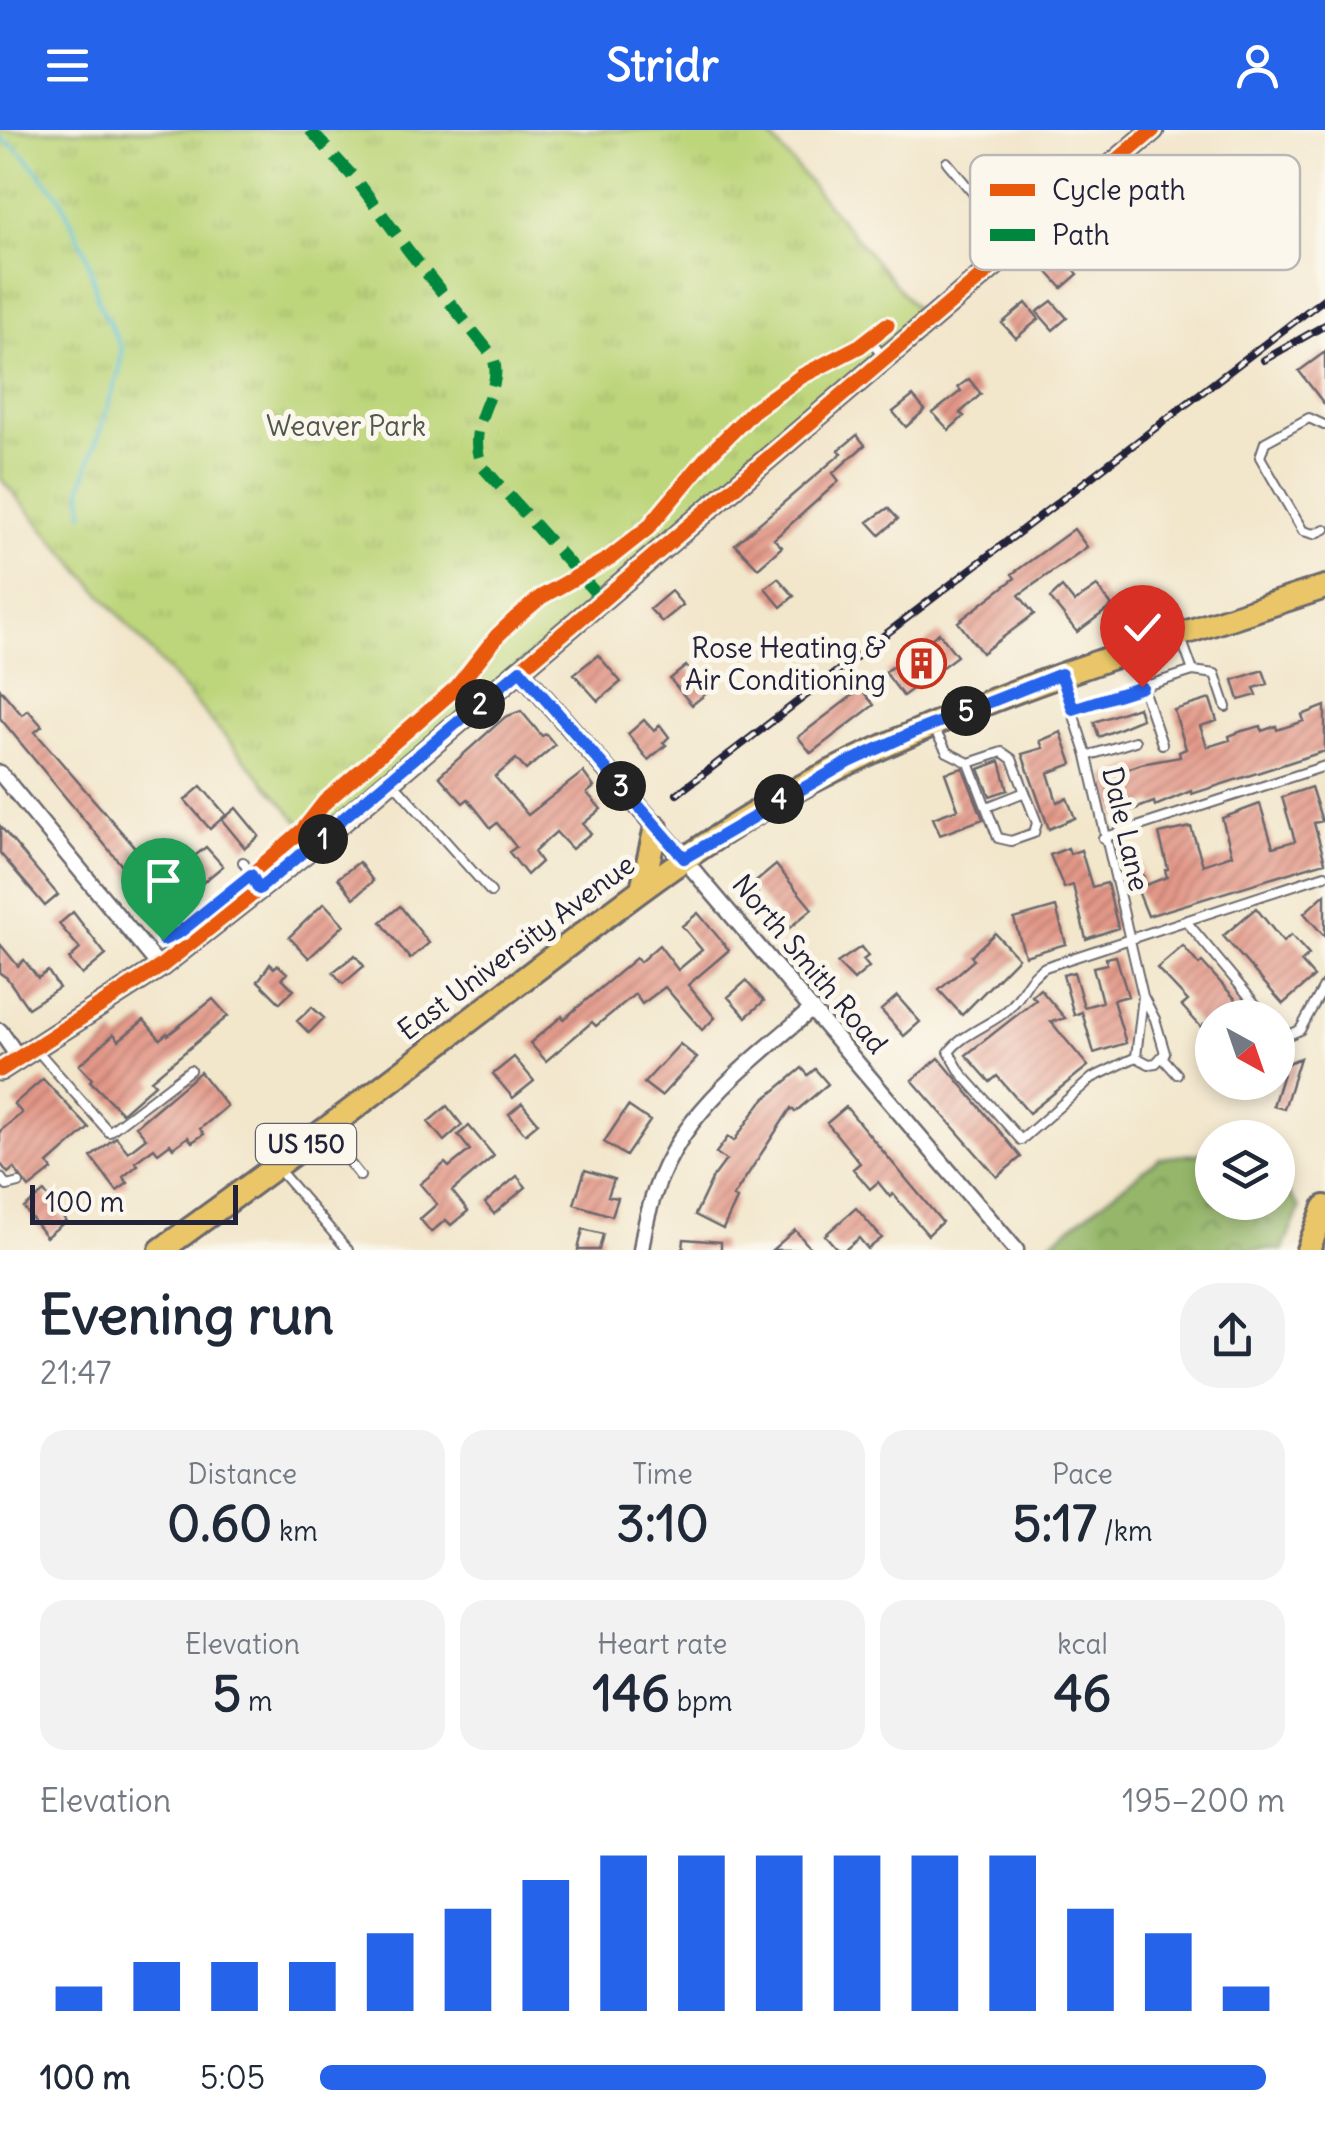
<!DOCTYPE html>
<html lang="en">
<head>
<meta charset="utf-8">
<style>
	body { margin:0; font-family:Delius,sans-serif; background:#f2f2f3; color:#1f2937; height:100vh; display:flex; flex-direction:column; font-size:38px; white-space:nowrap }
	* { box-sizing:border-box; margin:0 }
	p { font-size:32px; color:#747a83 }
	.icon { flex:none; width:55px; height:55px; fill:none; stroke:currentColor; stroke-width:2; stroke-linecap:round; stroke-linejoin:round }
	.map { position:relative; height:1120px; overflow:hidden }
	.details { display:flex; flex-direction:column; background:#fff; flex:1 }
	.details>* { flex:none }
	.needle { width:65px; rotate:140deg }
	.tools { position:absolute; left:1195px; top:870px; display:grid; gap:20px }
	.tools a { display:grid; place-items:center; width:100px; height:100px; border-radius:50%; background:#fff; box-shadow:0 5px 15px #0003; font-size:50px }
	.scale { position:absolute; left:30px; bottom:25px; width:208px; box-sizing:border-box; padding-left:10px; border:5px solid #22223b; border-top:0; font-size:28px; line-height:35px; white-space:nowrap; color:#22223b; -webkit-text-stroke:8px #fbf7ec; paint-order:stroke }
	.pin { position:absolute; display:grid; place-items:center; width:85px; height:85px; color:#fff; margin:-102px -42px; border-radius:50% 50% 50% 0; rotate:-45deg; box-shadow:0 0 10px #0007 }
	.pin .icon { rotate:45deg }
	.km { position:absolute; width:50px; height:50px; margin:-25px; border-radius:50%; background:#222; color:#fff; font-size:28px; line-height:50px; text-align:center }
	.round { display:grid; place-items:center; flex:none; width:105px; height:105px; border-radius:40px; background:#f2f2f3 }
	.headline { display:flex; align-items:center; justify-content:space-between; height:170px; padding:0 40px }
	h1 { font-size:55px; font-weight:700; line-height:75px }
	.figures { display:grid; grid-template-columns:repeat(3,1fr); gap:15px; height:170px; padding:10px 40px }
	.figures div { display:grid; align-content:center; border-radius:25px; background:#f2f2f3; text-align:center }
	.figures b { font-size:50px; font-weight:700 }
	.figures small { font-size:28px; font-weight:400 }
	.figures p { font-size:28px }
	.chart { height:280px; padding:20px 40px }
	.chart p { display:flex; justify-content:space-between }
	.chart svg { width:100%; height:180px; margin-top:10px; stroke:#2563eb; stroke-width:6 }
	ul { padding:0 40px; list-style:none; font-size:32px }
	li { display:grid; grid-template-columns:160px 120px 1fr; align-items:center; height:75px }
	li i { height:25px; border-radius:12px; background:#2563eb }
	header { display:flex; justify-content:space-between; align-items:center; height:130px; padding:0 40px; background:#2563eb; color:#fff; font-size:45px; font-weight:700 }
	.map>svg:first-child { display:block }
</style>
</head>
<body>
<header><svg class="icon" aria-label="menu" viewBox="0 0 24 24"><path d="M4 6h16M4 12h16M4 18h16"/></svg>Stridr<svg class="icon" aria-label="person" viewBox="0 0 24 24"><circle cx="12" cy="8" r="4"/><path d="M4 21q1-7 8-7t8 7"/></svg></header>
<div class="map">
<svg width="1325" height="1120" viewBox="0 0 1325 1120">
	<defs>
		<pattern id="forest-crowns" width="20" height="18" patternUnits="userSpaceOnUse" patternTransform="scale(2.5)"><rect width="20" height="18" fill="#96b76b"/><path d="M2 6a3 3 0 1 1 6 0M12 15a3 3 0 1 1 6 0" fill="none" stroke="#7a9459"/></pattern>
		<pattern id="park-tufts" width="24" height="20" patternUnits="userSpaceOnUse" patternTransform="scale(2.5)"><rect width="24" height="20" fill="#bdd67b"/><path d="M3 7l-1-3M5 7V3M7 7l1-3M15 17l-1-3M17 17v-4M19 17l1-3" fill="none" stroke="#a2b76b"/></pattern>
		<pattern id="building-hatch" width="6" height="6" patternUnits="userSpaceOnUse" patternTransform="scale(2.5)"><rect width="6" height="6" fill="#e39888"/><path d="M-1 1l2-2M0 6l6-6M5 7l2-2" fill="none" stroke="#b87c70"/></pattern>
	</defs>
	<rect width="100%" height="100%" fill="#fbf7ec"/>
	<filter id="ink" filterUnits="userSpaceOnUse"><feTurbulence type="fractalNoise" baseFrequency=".01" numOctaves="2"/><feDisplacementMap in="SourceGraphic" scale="20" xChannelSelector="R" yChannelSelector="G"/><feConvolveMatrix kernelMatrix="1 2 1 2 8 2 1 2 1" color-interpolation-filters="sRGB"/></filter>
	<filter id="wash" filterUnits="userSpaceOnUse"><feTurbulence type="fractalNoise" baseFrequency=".0048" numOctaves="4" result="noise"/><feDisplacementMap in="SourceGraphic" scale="40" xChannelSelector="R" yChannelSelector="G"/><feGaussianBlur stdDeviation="2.25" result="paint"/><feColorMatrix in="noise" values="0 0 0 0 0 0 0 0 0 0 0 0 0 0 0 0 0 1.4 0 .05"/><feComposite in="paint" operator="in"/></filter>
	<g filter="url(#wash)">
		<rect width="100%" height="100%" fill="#f2e6cb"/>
		<path fill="url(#forest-crowns)" stroke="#5c6c53" stroke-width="2.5" d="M 1212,1022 L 1212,1072 L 1278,1072 L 1278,1048 L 1300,1078 L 1283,1120 L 1041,1120 L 1159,1028 Z"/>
		<path fill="url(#park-tufts)" stroke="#707c5b" stroke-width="2.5" d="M 0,0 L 765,0 L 926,191 L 314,709 L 0,348 Z"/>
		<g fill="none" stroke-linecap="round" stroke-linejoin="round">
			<path stroke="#5cc2d9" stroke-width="4" d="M 0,7 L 18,20
				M 22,23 L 59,66 L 87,125 L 99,173 L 122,219 L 119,242 L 82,355 L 83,383"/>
		</g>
		<g id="blocks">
			<path fill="url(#building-hatch)" d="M 1062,125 L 1078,144 L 1062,158 L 1045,139 Z
				M 1052,171 L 1067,188 L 1053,200 L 1037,182 Z
				M 1026,173 L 1039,189 L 1016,208 L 1002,193 Z
				M 1325,222 L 1325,275 L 1299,241 Z
				M 969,249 L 981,264 L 960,283 L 964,286 L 949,300 L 933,283 L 961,261 L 958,257 Z
				M 913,266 L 925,280 L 906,297 L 893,282 Z
				M 857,305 L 865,315 L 833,343 L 839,351 L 774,409 L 782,417 L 758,438 L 735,414 L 842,323 L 839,320 Z
				M 888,378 L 898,389 L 880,405 L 868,392 Z
				M 1074,399 L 1087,417 L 1019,465 L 1034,484 L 982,523 L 958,492 L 1015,448 L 1012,444 Z
				M 778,448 L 794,466 L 781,477 L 765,458 Z
				M 1097,456 L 1112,476 L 1077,502 L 1050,468 L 1062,457 L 1074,472 Z
				M 671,461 L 683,475 L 662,492 L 650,479 Z
				M 939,503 L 957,526 L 903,566 L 885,542 Z
				M 598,525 L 621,552 L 598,571 L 574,544 Z
				M 686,536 L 708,562 L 692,575 L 670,549 Z
				M 1263,540 L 1268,554 L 1254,558 L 1257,565 L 1239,570 L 1233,550 Z
				M 0,559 L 22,585 L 28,580 L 42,596 L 35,602 L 171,759 L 200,736 L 192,728 L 206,717 L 223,736 L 195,759 L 199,764 L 171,787 L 152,764 L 148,767 L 0,588 Z
				M 861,559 L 874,575 L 811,623 L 798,607 Z
				M 1210,569 L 1217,591 L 1200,596 L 1207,617 L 1230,610 L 1229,606 L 1242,601 L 1261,596 L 1262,601 L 1276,596 L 1277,600 L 1304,591 L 1302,585 L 1325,576 L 1325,621 L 1192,664 L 1191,661 L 1155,676 L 1154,672 L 1116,686 L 1105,647 L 1141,634 L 1180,627 L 1179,622 L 1186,619 L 1174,580 Z
				M 1138,577 L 1142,589 L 1099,607 L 1094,592 Z
				M 521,581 L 542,606 L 546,604 L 555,615 L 526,640 L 516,629 L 495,647 L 528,685 L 583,642 L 594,657 L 587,663 L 601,679 L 583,694 L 591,703 L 572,719 L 556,702 L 534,722 L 541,732 L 527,745 L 509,722 L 516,717 L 497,693 L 491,698 L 468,669 L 463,673 L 439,646 L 505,587 Z
				M 644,590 L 654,601 L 660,595 L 669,607 L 663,613 L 666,615 L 648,630 L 628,604 Z
				M 1061,602 L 1072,634 L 1048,643 L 1057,672 L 1067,668 L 1075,688 L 1049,699 L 1022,624 L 1043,618 L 1040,611 Z
				M 1000,631 L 1008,660 L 990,666 L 979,639 Z
				M 963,638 L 983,689 L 940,705 L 933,688 L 958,679 L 945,643 Z
				M 201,656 L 226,685 L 210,699 L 185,670 Z
				M 1311,657 L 1322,691 L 1314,693 L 1325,732 L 1148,786 L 1132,746 L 1128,747 L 1121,722 L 1135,718 L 1146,755 L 1167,747 L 1165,740 L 1168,739 L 1159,704 L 1191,697 L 1203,735 L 1232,725 L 1222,688 L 1260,674 L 1273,717 L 1295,711 L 1282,667 Z
				M 236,678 L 259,706 L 245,718 L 222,690 Z
				M 0,696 L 58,765 L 45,776 L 0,723 Z
				M 1068,718 L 1070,724 L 1081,720 L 1092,757 L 1107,753 L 1118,798 L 1086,809 L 1073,755 L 1064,758 L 1050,725 Z
				M 359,732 L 373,751 L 354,768 L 338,748 Z
				M 776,735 L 812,779 L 787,800 L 751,756 Z
				M 1325,764 L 1325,807 L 1304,783 Z
				M 324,773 L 344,795 L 309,828 L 289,807 Z
				M 400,776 L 429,813 L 410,829 L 381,792 Z
				M 1056,777 L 1066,814 L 1025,826 L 1014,789 Z
				M 1256,778 L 1283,812 L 1291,805 L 1309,825 L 1301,832 L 1314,847 L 1283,874 L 1223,806 Z
				M 73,782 L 106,825 L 82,845 L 69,829 L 80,819 L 59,794 Z
				M 698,783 L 729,820 L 688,855 L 715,888 L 702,900 L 665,857 L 642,874 L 635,864 L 596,896 L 592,892 L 546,931 L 530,913 L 562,886 L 564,889 L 636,828 L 640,832 L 659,815 L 678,840 L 702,820 L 682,796 Z
				M 995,803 L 1018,828 L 962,885 L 939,860 L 974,830 L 971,826 Z
				M 0,814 L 18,836 L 24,830 L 38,848 L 48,841 L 59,858 L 28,878 L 7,848 L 0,843 Z
				M 1183,816 L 1199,835 L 1202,832 L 1247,882 L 1240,888 L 1212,888 L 1201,897 L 1182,876 L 1188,871 L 1157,838 Z
				M 861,817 L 868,826 L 863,830 L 869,837 L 854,850 L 837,833 Z
				M 355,825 L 364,836 L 343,854 L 333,842 Z
				M 1116,826 L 1128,866 L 1113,870 L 1126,913 L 1094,923 L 1082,882 L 1074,885 L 1063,845 L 1074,842 L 1084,877 L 1102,872 L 1093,837 L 1107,834 L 1106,828 Z
				M 270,834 L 274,838 L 278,835 L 287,843 L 282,848 L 294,860 L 280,873 L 258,851 Z
				M 746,851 L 764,871 L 746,887 L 728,867 Z
				M 1040,859 L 1065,888 L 1051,892 L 1088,936 L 1029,983 L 997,946 L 990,952 L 966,925 L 1036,870 L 1032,866 Z
				M 897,866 L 920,892 L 904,906 L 881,880 Z
				M 213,869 L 228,886 L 151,950 L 155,954 L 122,983 L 90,951 L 92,949 L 79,935 L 114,904 L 119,910 L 144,890 L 160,909 L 167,903 L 168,905 Z
				M 312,877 L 324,888 L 309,903 L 297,891 Z
				M 680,914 L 697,928 L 661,966 L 644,953 Z
				M 514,927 L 534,951 L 513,968 L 493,944 Z
				M 939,928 L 1021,1027 L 997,1047 L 912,950 Z
				M 1300,928 L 1284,979 L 1273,976 L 1286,934 Z
				M 802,938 L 808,945 L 815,939 L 828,954 L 795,982 L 791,978 L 733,1067 L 737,1069 L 723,1099 L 695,1085 L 712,1049 L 726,1030 L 716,1023 L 728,1007 L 734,1011 L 761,972 Z
				M 200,942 L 227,976 L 200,999 L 204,1004 L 192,1012 L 188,1007 L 173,1018 L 170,1014 L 158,1023 L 154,1018 L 135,1032 L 138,1035 L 123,1047 L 128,1053 L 117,1061 L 91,1027 L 116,1007 L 128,1022 L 146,1008 L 136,996 Z
				M 43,949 L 89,998 L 48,1034 L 52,1040 L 29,1058 L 14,1038 L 8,1043 L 0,1033 L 0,1001 L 22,983 L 14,974 Z
				M 522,973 L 538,993 L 525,1004 L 509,984 Z
				M 447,976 L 462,995 L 444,1011 L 428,992 Z
				M 628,976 L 650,991 L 626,1026 L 604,1012 Z
				M 846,977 L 942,1092 L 928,1105 L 893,1064 L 890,1067 L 878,1052 L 870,1059 L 853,1039 L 860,1033 L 827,993 Z
				M 469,996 L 494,1026 L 452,1061 L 468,1081 L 451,1095 L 446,1090 L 431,1102 L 420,1089 L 437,1074 L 420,1054 L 445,1033 L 449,1037 L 470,1020 L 458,1005 Z
				M 585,1040 L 614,1049 L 608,1066 L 618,1068 L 612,1086 L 574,1074 Z
				M 517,1046 L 526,1057 L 494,1084 L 485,1073 Z
				M 44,1062 L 66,1091 L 46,1107 L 24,1078 Z
				M 856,1078 L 882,1108 L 868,1119 L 859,1108 L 845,1120 L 838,1120 L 825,1105 Z
				M 583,1099 L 603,1104 L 599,1120 L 578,1120 Z
				M 795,1100 L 812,1120 L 772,1120 Z
				M 684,1109 L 721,1112 L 721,1120 L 683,1120 Z"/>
		</g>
	</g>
	<g filter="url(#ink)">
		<use href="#blocks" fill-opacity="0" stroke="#6b676d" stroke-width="2.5"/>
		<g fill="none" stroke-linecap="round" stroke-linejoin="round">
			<defs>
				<path id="service" d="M 947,32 L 1016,115
					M 870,209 L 882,226
					M 1324,295 L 1309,288 L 1265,312 L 1260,327 L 1303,401 L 1314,404 L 1325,399
					M 1131,524 L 1162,614
					M 1193,541 L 1215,544 L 1226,577
					M 1062,549 L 1087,626 L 1143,866 L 1136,927 L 1149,934 L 1156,933 L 1165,923 L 1155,889 L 1143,866
					M 1073,579 L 1193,541 L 1181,508
					M 934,599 L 947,622 L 969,633 L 998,708 L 1011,711 L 1034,703 L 1037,693 L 1012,629 L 1002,622 L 969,633
					M 1087,626 L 1135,611
					M 391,650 L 491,762
					M 987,677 L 1025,662
					M 1103,708 L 1325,636
					M 243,732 L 257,755
					M 1186,791 L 1267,888
					M 1278,900 L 1286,906 L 1300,900 L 1325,855
					M 35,918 L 109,1002 L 190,940
					M 1136,927 L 1092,948 L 1021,1010 L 961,943 L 949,922 C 966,900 997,894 1014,873 C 1026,859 1028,847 1045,837 L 1325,745
					M 1162,927 L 1177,944
					M 326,1003 L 360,1046
					M 279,1040 L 348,1120
					M 0,1047 L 7,1056 L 19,1053"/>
				<path id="minor" d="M 0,643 L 160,837
					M 683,728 L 1016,1120
					M 0,901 L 19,928
					M 641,1120 C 657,1000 727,952 812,879"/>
				<path id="tertiary" d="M 520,540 L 683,728"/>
				<path id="secondary" d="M 0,940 L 160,837 L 316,714 L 1153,0"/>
				<path id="primary" d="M 642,759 L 656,697
					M 161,1120 C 280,1035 396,947 512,858 C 603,789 690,718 790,663 C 959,571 1143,517 1325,457
					M 1308,1120 L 1325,1077"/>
			</defs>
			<use href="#service" stroke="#6b676d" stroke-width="12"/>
			<use href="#minor" stroke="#6b676d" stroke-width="19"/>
			<use href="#tertiary" stroke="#6b676d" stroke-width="22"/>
			<use href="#secondary" stroke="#6b676d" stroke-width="25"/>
			<use href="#primary" stroke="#6b676d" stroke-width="28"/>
			<use href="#service" stroke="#fff" stroke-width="8"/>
			<use href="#minor" stroke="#fff" stroke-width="14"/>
			<use href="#tertiary" stroke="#fff" stroke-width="18"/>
			<use href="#secondary" stroke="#f7e8c3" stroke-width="20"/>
			<use href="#primary" stroke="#eac669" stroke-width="22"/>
			<defs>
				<path id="rail" d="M 1264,230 L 1325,195
					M 677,664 L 1325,168"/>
			</defs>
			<use href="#rail" stroke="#22223b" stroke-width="8"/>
			<use href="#rail" stroke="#fbf7ec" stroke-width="4" stroke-dasharray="11" stroke-linecap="butt"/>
			<path stroke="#00873e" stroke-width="12" stroke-dasharray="25 12" stroke-linecap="butt" d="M 310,0 L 358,52 L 408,120 L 491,224 C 510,258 462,289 482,336 L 602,470"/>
			<defs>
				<path id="cycleway" d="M 254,743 L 303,700 L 325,672 L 457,557 L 497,506 L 516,488 L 541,467 L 610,428 L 648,398 L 708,326 L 753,281 L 802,246 L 860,216 L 887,195
					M 0,940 L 160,837 L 316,714 L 1153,0"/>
			</defs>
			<use href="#cycleway" stroke="#fbf7ec" stroke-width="21"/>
			<use href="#cycleway" stroke="#e8590c" stroke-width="15"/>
		</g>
	</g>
	<g fill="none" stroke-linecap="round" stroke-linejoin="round" filter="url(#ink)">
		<defs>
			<path id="route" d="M 163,810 L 180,802 L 251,745 L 259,759 L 520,540 L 684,728 L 845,634 L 914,602 L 1061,544 L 1073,579 L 1142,557"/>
		</defs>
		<use href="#route" stroke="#fff" stroke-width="20"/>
		<use href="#route" stroke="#2563eb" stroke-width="12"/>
	</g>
	<defs>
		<symbol id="building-ring" viewBox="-11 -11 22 22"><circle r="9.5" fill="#fbf7ec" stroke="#c8321e" stroke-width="1.5"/><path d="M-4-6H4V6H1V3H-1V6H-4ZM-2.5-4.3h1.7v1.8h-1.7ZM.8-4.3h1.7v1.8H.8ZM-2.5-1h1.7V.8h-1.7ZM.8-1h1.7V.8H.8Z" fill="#c8321e"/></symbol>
	</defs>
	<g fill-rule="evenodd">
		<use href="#building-ring" x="894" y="506" width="55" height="55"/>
	</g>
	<g text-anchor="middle" stroke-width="10" stroke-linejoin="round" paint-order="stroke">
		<rect fill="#fbf7ec" stroke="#636270" stroke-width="2.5" x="256" y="994" width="100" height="40" rx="8"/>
		<g font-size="25" font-weight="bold" fill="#22223b">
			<text x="306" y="1023">US 150</text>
		</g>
		<g font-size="28" fill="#50584e" stroke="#fbf7ec">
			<text x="346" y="306">Weaver Park</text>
		</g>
		<g font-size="28" fill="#22223b" stroke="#fbf7ec" text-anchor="end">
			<text x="886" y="528">Rose Heating &amp;<tspan x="886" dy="32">Air Conditioning</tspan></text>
		</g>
		<g font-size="28" fill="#22223b" stroke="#fbf7ec">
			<text transform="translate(1126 699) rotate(77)" y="10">Dale Lane</text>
			<text transform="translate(516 817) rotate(-37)" y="10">East University Avenue</text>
			<text transform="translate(810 834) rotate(50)" y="10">North Smith Road</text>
		</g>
	</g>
	<rect x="970" y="25" width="330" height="115" rx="15" fill="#fbf7ec" stroke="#bab7b7" stroke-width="2.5"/>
	<rect x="990" y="54" width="45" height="12" fill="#e8590c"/>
	<rect x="990" y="99" width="45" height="12" fill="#00873e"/>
	<g font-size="28" fill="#22223b">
		<text x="1052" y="70">Cycle path</text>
		<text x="1052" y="115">Path</text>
	</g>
</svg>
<div class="tools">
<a><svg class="needle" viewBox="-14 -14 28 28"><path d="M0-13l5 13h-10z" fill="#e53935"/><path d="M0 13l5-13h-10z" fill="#747a83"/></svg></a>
<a><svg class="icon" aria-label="layers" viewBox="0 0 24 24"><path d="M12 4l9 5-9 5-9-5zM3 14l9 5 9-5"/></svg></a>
</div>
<div class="scale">100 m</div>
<div class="pin" style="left:163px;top:810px;background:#1e9e55"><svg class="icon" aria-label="arrive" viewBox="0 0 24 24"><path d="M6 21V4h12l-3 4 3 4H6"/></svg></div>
<div class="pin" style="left:1142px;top:557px;background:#d93025"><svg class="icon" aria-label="check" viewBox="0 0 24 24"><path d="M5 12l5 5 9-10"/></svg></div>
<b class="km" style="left:323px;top:709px">1</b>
<b class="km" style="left:480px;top:574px">2</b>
<b class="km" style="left:621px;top:656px">3</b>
<b class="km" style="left:779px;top:669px">4</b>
<b class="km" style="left:966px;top:581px">5</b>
</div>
<section class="details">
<div class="headline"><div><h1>Evening run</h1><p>21:47</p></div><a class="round"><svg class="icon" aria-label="share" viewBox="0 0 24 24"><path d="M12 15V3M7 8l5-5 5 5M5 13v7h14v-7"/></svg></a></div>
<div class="figures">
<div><p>Distance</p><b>0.60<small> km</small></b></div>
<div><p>Time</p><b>3:10</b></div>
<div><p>Pace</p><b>5:17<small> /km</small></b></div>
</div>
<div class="figures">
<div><p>Elevation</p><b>5<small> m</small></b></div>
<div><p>Heart rate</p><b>146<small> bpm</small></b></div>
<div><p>kcal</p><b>46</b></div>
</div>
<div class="chart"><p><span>Elevation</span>195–200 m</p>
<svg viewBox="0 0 160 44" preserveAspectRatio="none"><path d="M5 44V38M15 44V32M25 44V32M35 44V32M45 44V25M55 44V19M65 44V12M75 44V6M85 44V6M95 44V6M105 44V6M115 44V6M125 44V6M135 44V19M145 44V25M155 44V38"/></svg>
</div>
<ul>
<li><b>100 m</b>5:05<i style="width:98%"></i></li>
</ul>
</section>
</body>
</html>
